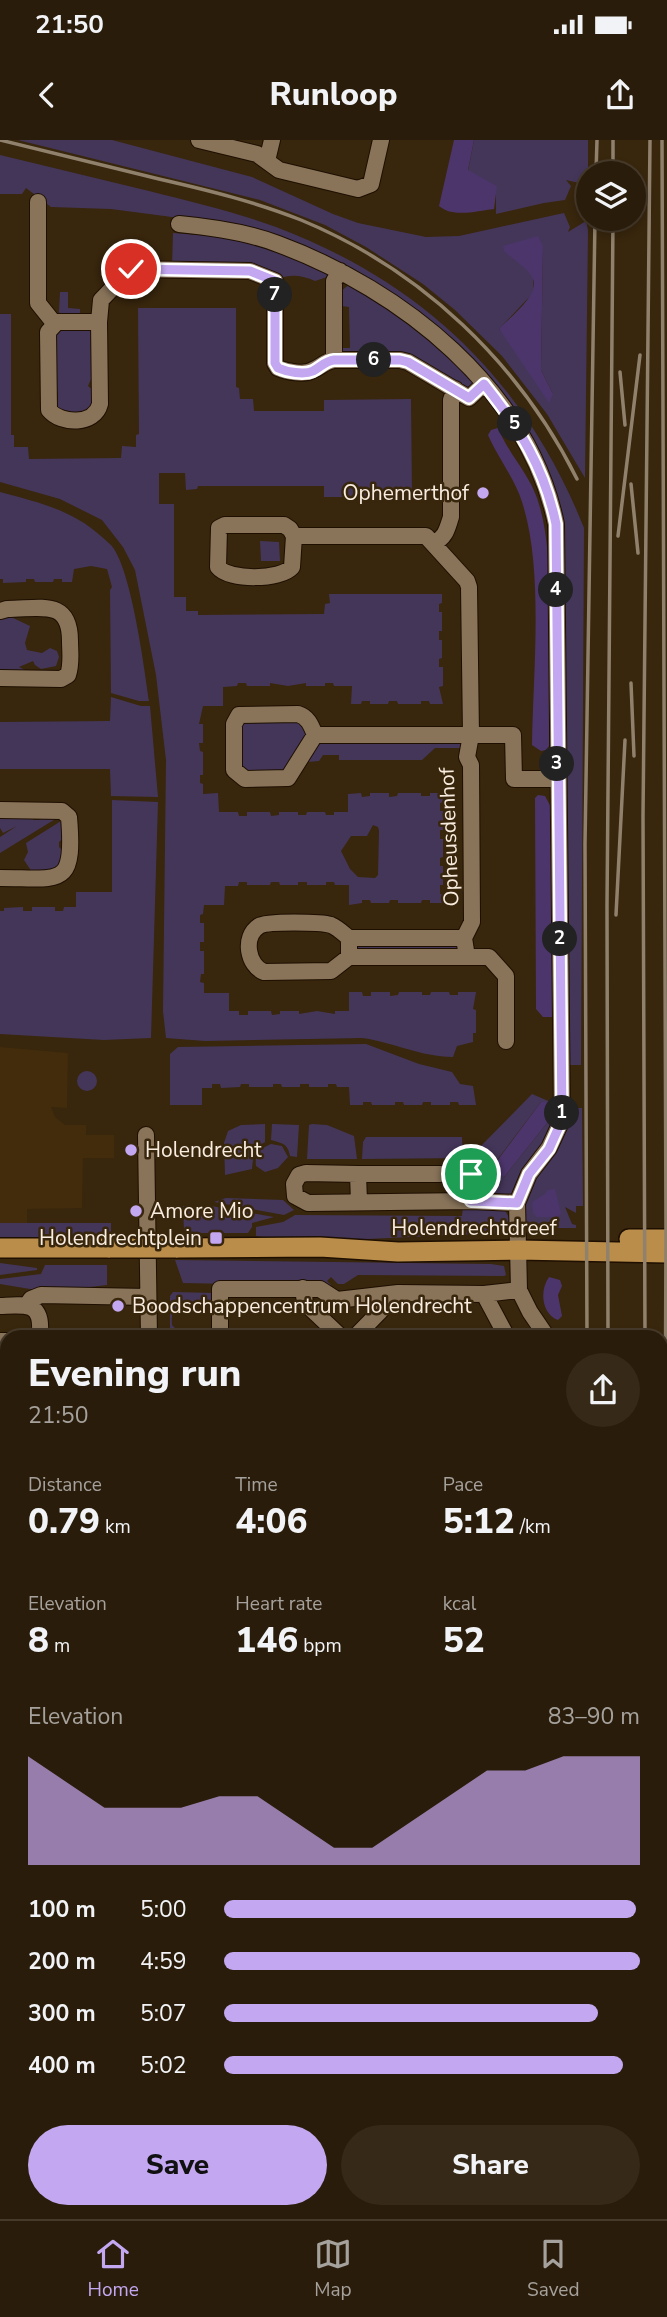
<!DOCTYPE html>
<html lang="en">
<head>
<meta charset="utf-8">
<style>
	body { margin:0; font-family:"Nunito Sans",sans-serif; background:#362918; color:#f1f3f6; height:100vh; display:flex; flex-direction:column; font-size:26px; white-space:nowrap }
	* { box-sizing:border-box; margin:0 }
	p { font-size:23px; color:#a5a19c }
	.icon { flex:none; width:38px; height:38px; fill:none; stroke:currentColor; stroke-width:2; stroke-linecap:round; stroke-linejoin:round }
	.map { position:relative; flex:1; overflow:hidden }
	.panel { position:absolute; left:0px; top:1190px; width:668px; height:889px; display:flex; flex-direction:column; background:#2a1c0a; border-radius:21px 21px 0 0; box-shadow:0 4px 10px #0003,0 0 0 2px #463a2b }
	.panel>* { flex:none }
	.controls { position:absolute; left:576px; top:21px; display:grid; gap:14px }
	.controls a { display:grid; place-items:center; width:70px; height:70px; border-radius:50%; background:#2a1c0a; box-shadow:0 4px 10px #0003,0 0 0 2px #463a2b; font-size:35px }
	.pin { position:absolute; display:grid; place-items:center; width:60px; height:60px; color:#fff; margin:-30px; border:4px solid #fff; border-radius:50%; box-shadow:0 2px 7px #0007 }
	.km { position:absolute; width:35px; height:35px; margin:-18px; border-radius:50%; background:#222; color:#fff; font-size:19px; line-height:35px; text-align:center }
	.round { display:grid; place-items:center; flex:none; width:74px; height:74px; border-radius:37px; background:#362918 }
	.summary { display:flex; align-items:center; justify-content:space-between; height:119px; padding:0 28px }
	h1 { font-size:38px; font-weight:800; line-height:52px }
	.figures { display:grid; grid-template-columns:repeat(3,1fr); gap:10px; height:119px; padding:7px 28px }
	.figures div { display:grid; align-content:center }
	.figures b { font-size:35px; font-weight:800 }
	.figures small { font-size:19px; font-weight:400 }
	.figures p { font-size:19px }
	.chart { height:196px; padding:14px 28px }
	.chart p { display:flex; justify-content:space-between }
	.chart svg { width:100%; height:126px; margin-top:7px; fill:#c4a7f1; opacity:.7 }
	.action { display:flex; gap:14px; margin-top:auto; padding:14px 28px }
	.action a { flex:1; height:80px; border-radius:42px; background:#c4a7f1; color:#111; font-size:28px; font-weight:800; line-height:80px; text-align:center }
	.action a+a { background:#362918; color:#f1f3f6 }
	ul { padding:0 28px; list-style:none; font-size:23px }
	li { display:grid; grid-template-columns:112px 84px 1fr; align-items:center; height:52px }
	li i { height:18px; border-radius:9px; background:#c4a7f1 }
	.status { display:flex; justify-content:space-between; align-items:center; height:49px; padding:0 35px; background:#2a1c0a; direction:ltr }
	.status svg { height:19px; fill:currentColor }
	header { display:flex; justify-content:space-between; align-items:center; height:91px; padding:0 28px; background:#2a1c0a; font-size:32px; font-weight:800 }
	.dock { display:flex; justify-content:space-around; align-items:center; height:98px; border-top:2px solid #463a2b; background:#2a1c0a; font-size:19px; color:#a5a19c }
	.dock a { display:grid; justify-items:center; gap:4px }
	.dock .on { color:#c4a7f1 }
	.map>svg:first-child { display:block }
</style>
</head>
<body>
<div class="status"><b>21:50</b><svg viewBox="0 0 49 12"><path d="M0 12V9h3v3zM5 12V6h3v6zM10 12V3h3v9zM15 12V0h3v12zM26 1h20v11H26zM47 4h2v5h-2z"/></svg></div>
<header><svg class="icon" aria-label="back" viewBox="0 0 24 24"><path d="M15 5l-7 7 7 7"/></svg>Runloop<svg class="icon" aria-label="share" viewBox="0 0 24 24"><path d="M12 15V3M7 8l5-5 5 5M5 13v7h14v-7"/></svg></header>
<div class="map">
<svg width="667" height="2079" viewBox="0 0 667 2079">
	<rect width="100%" height="100%" fill="#38260d"/>
	<path fill="#422c0b" d="M 0,907 L 68,913 L 67,968 L 51,967 L 55,977 L 65,985 L 86,985 L 86,995 L 114,995 L 114,1018 L 83,1018 L 82,1068 L 27,1069 L 27,1083 L 0,1083 Z"/>
	<path fill="#443659" fill-rule="evenodd" d="M 18,0 L 112,0 L 252,37 L 333,74 L 358,83 L 426,97 L 459,96 L 564,73 L 570,87 L 568,92 L 586,81 L 588,90 L 585,338 L 547,274 L 502,216 L 455,170 L 423,144 L 366,107 L 325,85 L 260,60 ZM 543,106 L 541,230 L 553,254 L 499,189 L 534,152 L 533,138 Z
		M 474,0 L 588,0 L 588,45 L 566,40 L 571,46 L 565,60 L 544,63 L 496,74 L 496,46 L 468,31 Z
		M 0,15 C 50,27 99,39 149,51 C 192,62 235,72 276,87 C 424,143 526,242 584,388 L 581,925 L 570,925 L 570,922 L 566,921 L 560,418 L 524,288 L 392,156 L 210,82 L 111,69 L 51,67 L 26,48 L 22,54 L 0,54 Z
		M 173,93 L 222,97 L 275,106 L 327,133 L 327,137 L 315,141 C 304,136 292,134 281,138 L 172,126 Z
		M 351,143 C 398,172 437,204 474,244 L 471,250 L 407,218 L 346,216 L 339,208 L 350,208 L 349,167 L 335,165 L 340,152 Z
		M 60,152 L 68,152 L 68,168 L 80,169 L 80,178 L 62,176 L 59,172 Z
		M 138,168 L 236,168 L 236,247 L 239,248 L 240,259 L 253,259 L 254,271 L 324,271 L 324,260 L 411,259 L 412,357 L 324,357 L 324,346 L 198,346 L 197,349 L 186,350 L 185,333 L 159,333 L 159,364 L 174,364 L 174,457 L 186,457 L 186,471 L 198,471 L 198,475 L 324,474 L 325,464 L 330,463 L 329,454 L 442,454 L 442,463 L 439,464 L 439,472 L 442,472 L 442,491 L 439,491 L 439,500 L 442,500 L 442,518 L 439,519 L 439,527 L 443,527 L 443,546 L 439,547 L 443,564 L 430,564 L 429,561 L 421,561 L 421,564 L 398,564 L 397,561 L 389,561 L 388,564 L 370,564 L 370,561 L 362,561 L 361,564 L 351,564 L 352,546 L 334,546 L 333,543 L 325,543 L 325,546 L 306,546 L 306,543 L 288,546 L 270,543 L 270,546 L 247,546 L 246,543 L 238,543 L 237,546 L 223,547 L 223,566 L 203,566 L 199,584 L 203,584 L 203,603 L 199,603 L 200,611 L 203,612 L 203,635 L 200,635 L 200,643 L 203,644 L 203,654 L 218,653 L 219,672 L 238,672 L 239,676 L 247,676 L 247,672 L 270,672 L 271,676 L 279,675 L 279,672 L 298,672 L 298,675 L 306,675 L 307,672 L 325,672 L 326,675 L 334,675 L 334,672 L 348,672 L 348,654 L 361,653 L 362,657 L 370,656 L 370,653 L 389,653 L 389,657 L 397,656 L 398,653 L 421,653 L 421,656 L 430,656 L 430,653 L 443,653 L 443,662 L 440,663 L 440,671 L 443,671 L 443,690 L 440,690 L 440,699 L 443,699 L 443,717 L 440,718 L 440,726 L 443,726 L 443,745 L 440,745 L 440,754 L 443,754 L 443,763 L 430,763 L 430,760 L 422,760 L 421,763 L 398,763 L 398,760 L 390,760 L 389,763 L 371,763 L 370,760 L 362,760 L 362,763 L 349,765 L 349,745 L 335,745 L 334,742 L 326,742 L 326,745 L 307,745 L 307,742 L 298,742 L 298,745 L 280,745 L 279,742 L 271,742 L 270,745 L 247,745 L 247,742 L 239,742 L 238,746 L 225,746 L 224,765 L 204,765 L 203,774 L 200,775 L 200,783 L 204,783 L 204,802 L 200,802 L 200,811 L 204,811 L 204,834 L 201,834 L 200,842 L 204,843 L 204,853 L 229,853 L 229,871 L 239,871 L 239,875 L 248,875 L 248,871 L 271,871 L 272,875 L 280,874 L 280,871 L 299,871 L 299,874 L 317,871 L 335,874 L 335,871 L 349,871 L 349,852 L 362,852 L 363,856 L 371,856 L 371,852 L 390,852 L 390,856 L 398,855 L 399,852 L 422,852 L 422,855 L 430,855 L 431,852 L 449,852 L 450,855 L 458,855 L 458,852 L 476,852 L 473,869 L 476,870 L 476,893 L 473,893 L 473,902 L 457,906 L 453,917 C 421,917 393,902 362,898 L 205,901 L 166,898 L 163,871 L 166,620 L 156,535 L 135,430 L 123,407 L 102,380 L 60,359 L 0,342 L 0,174 L 11,174 L 11,295 L 14,295 L 14,307 L 28,307 L 29,319 L 121,318 L 122,306 L 136,307 L 136,295 L 139,294 ZM 373,685 L 378,687 L 379,691 L 378,735 L 375,738 L 358,737 L 350,729 L 341,711 L 351,696 L 367,696 Z
		M 83,185 L 96,191 L 92,237 L 88,246 L 94,251 L 92,270 L 69,277 L 53,264 L 58,260 L 58,253 L 53,247 L 56,186 Z
		M 0,352 C 37,362 73,370 102,397 C 106,401 111,404 114,409 C 132,437 144,525 149,561 L 139,561 L 111,553 L 110,450 L 112,447 L 107,429 L 91,426 L 74,429 L 72,442 L 62,442 L 62,439 L 54,439 L 53,442 L 35,442 L 34,439 L 26,439 L 26,442 L 3,443 L 3,439 L 0,439 Z
		M 260,401 L 279,402 L 280,421 L 261,421 Z
		M 7,475 L 30,486 L 25,503 L 27,510 L 42,513 L 50,508 L 57,511 L 59,517 L 56,526 L 41,529 L 35,525 L 33,521 L 19,527 L 37,536 L 0,536 L 0,479 Z
		M 111,557 L 141,566 L 150,566 L 158,657 L 111,656 L 110,629 L 0,629 L 0,582 L 110,581 Z
		M 295,579 L 303,585 L 310,595 L 289,633 L 248,635 L 240,629 L 242,581 Z
		M 455,599 L 465,608 L 435,608 L 422,620 L 339,620 L 339,615 L 323,615 L 319,621 L 307,622 L 317,602 Z
		M 112,660 L 158,662 L 151,898 L 104,900 L 0,894 L 0,771 L 4,771 L 4,768 L 23,767 L 23,771 L 32,771 L 32,767 L 55,767 L 55,771 L 63,771 L 64,767 L 76,767 L 76,752 L 112,752 Z
		M 28,674 L 34,680 L 39,680 L 47,674 L 57,678 L 0,713 L 0,697 L 17,686 L 3,693 L 0,688 L 0,675 Z
		M 61,681 L 65,696 L 59,702 L 59,707 L 65,713 L 61,728 L 34,735 L 24,720 L 28,712 L 26,703 Z
		M 458,802 L 458,811 L 362,815 L 355,808 L 357,804 Z
		M 366,904 L 419,924 L 452,932 L 460,944 L 473,946 L 476,965 L 459,965 L 458,962 L 450,962 L 450,965 L 431,965 L 431,962 L 423,962 L 422,965 L 404,965 L 403,962 L 395,962 L 395,965 L 372,965 L 371,962 L 363,962 L 363,965 L 350,965 L 349,947 L 337,947 L 336,944 L 328,944 L 328,947 L 309,947 L 309,944 L 300,944 L 300,947 L 282,947 L 281,944 L 273,944 L 273,947 L 249,947 L 249,944 L 241,944 L 240,947 L 221,948 L 220,944 L 212,944 L 212,948 L 202,948 L 202,965 L 170,965 L 170,914 L 178,907 Z
		M77 941a10 10 0 1 1 20 0a10 10 0 1 1-20 0Z
		M 532,954 L 553,963 L 557,966 L 556,982 L 513,1053 L 508,1056 L 477,1054 L 474,1013 ZM 541,962 L 555,973 L 504,1037 L 491,1028 Z
		M 568,968 L 582,968 L 583,1066 L 576,1066 L 576,1073 L 565,1067 L 572,1084 L 576,1085 L 576,1088 L 527,1088 C 515,1056 554,997 568,968 Z
		M 265,984 L 265,1002 C 254,1009 253,1017 252,1029 L 225,1035 L 224,1003 L 228,991 L 241,985 Z
		M 272,984 L 299,985 L 297,1017 L 290,1016 C 288,1003 281,1003 271,1000 Z
		M 312,984 L 327,985 L 354,996 L 357,1019 L 307,1019 L 309,985 Z
		M 366,997 L 462,997 L 463,1018 L 362,1019 L 363,1002 Z
		M 271,1004 L 282,1006 L 288,1017 L 278,1028 L 265,1032 L 256,1026 C 254,1014 261,1008 271,1004 Z
		M 226,1058 L 283,1060 L 294,1070 L 284,1075 L 214,1062 Z
		M 183,1066 L 211,1066 L 274,1077 L 252,1083 L 252,1087 L 248,1093 L 186,1093 L 184,1091 Z
		M 463,1067 L 503,1067 L 510,1079 L 508,1086 L 501,1093 L 300,1102 L 256,1096 L 256,1087 L 283,1082 L 295,1075 L 462,1076 Z
		M 0,1083 L 111,1083 L 111,1097 L 0,1097 Z
		M 175,1120 L 491,1124 L 504,1126 L 506,1135 L 504,1136 L 358,1135 L 344,1144 L 338,1144 L 331,1137 L 327,1141 L 332,1146 L 183,1143 Z
		M 0,1123 L 37,1128 L 37,1130 L 0,1135 Z
		M 45,1125 L 107,1125 L 107,1145 L 48,1152 L 0,1144 L 0,1139 L 41,1134 Z
		M 173,1152 L 215,1153 L 214,1162 L 205,1161 L 205,1171 L 196,1163 C 180,1162 170,1167 172,1185 L 184,1197 L 170,1197 L 170,1156 Z
		M 0,1257 L 7,1257 L 7,1329 L 0,1329 Z
		M 0,1498 L 7,1498 L 7,1527 L 0,1527 Z
		M 0,1655 L 7,1655 L 7,1727 L 0,1727 Z
		M 7,1887 L 7,1919 L 0,1920 L 0,1888 Z
		M 0,1937 L 7,1937 L 7,2072 L 591,2072 L 591,2079 L 0,2079 Z"/>
	<path fill="#4c356b" d="M 454,0 L 474,0 L 468,30 L 497,46 L 494,69 C 477,71 453,78 439,66 Z
		M 538,96 L 543,106 L 541,230 L 553,254 L 549,263 L 499,189 C 509,178 540,155 533,139 C 529,129 512,119 504,111 L 503,106 Z
		M 498,288 C 508,313 528,332 537,358 C 551,399 549,445 549,487 C 549,527 549,566 549,606 L 546,610 L 541,611 L 532,605 C 533,533 544,429 522,362 C 516,341 497,316 488,295 L 491,290 Z
		M 538,655 L 545,656 L 552,669 L 554,877 L 543,877 L 536,869 L 535,658 Z
		M 541,962 L 546,962 L 555,968 L 555,973 L 504,1037 L 493,1033 L 491,1029 Z
		M 555,1049 L 561,1073 L 558,1077 L 537,1077 L 533,1073 L 532,1062 L 545,1054 L 548,1050 Z
		M 549,1137 L 560,1140 L 562,1146 L 558,1155 L 562,1176 L 558,1180 C 542,1174 539,1151 549,1137 Z"/>
	<g fill="none" stroke-linecap="round" stroke-linejoin="round">
		<path stroke="#55442c" stroke-width="21" stroke-dasharray="21 10" stroke-linecap="butt" d="M 662,2056 L 667,2056
			M 265,2079 L 306,2072
			M 322,2079 L 373,2072"/>
		<defs>
			<path id="minor" d="M 199,0 L 257,14 L 279,30 L 358,49 L 371,44 L 381,0
				M 267,21 L 272,0
				M 38,62 L 38,163 L 54,183
				M 179,84 C 211,87 247,92 278,104 C 402,150 528,249 556,384 L 562,980 L 549,1008 L 529,1034 L 517,1063 L 519,1150 L 530,1172 L 547,1197
				M 57,182 L 99,182 L 100,264 C 95,285 61,285 49,270 L 48,192 Z
				M 99,182 L 101,160 L 131,129 L 250,131 L 275,141 L 275,223 L 278,228 C 287,232 305,235 313,230 C 321,227 325,221 334,220 L 400,220 L 408,222 L 469,258 L 484,244
				M 334,220 L 334,141 L 340,131
				M 294,396 L 292,427 C 281,440 229,441 218,427 L 219,388 L 225,385 L 284,385 L 290,389 L 294,396 L 426,396 L 467,441 L 469,447 L 471,595 L 467,617 L 471,625 L 472,782 L 464,798 L 467,817 L 489,817 L 506,836 L 506,901
				M 434,403 C 446,397 447,389 451,377 L 451,260 L 455,249
				M 0,471 L 7,469 C 40,469 70,458 70,501 C 70,512 72,524 68,535 L 61,539 L 0,538
				M 315,595 C 311,585 308,577 298,574 L 239,575 L 234,584 L 234,630 L 245,639 L 288,638 L 315,595 L 513,595 L 514,639 L 557,639
				M 0,670 L 62,671 L 69,677 C 75,749 61,738 0,738
				M 349,798 L 464,798
				M 349,817 L 349,798 C 344,794 338,788 331,785 C 321,782 267,781 259,786 C 242,797 248,826 264,832 L 331,831 L 349,817 L 467,817
				M 146,995 L 149,1197
				M 358,1034 L 471,1034
				M 471,1061 L 517,1063
				M 359,1062 L 358,1034 L 306,1033 L 299,1035 L 294,1044 L 295,1056 L 308,1063 L 471,1061 L 471,1018
				M 303,1148 L 305,1163 L 341,1197
				M 484,1154 L 507,1197
				M 27,1165 L 31,1159 L 41,1155 L 148,1157
				M 0,1166 C 23,1165 42,1161 40,1191 L 34,1197
				M 220,1197 L 220,1149 L 320,1149 L 337,1160 L 398,1153 L 484,1154 L 519,1150
				M 355,1197 L 398,1153
				M 0,1201 L 7,1201
				M 0,1382 L 7,1381
				M 0,1402 L 7,1403
				M 0,1579 L 7,1575
				M 0,1602 L 7,1604
				M 0,1776 L 7,1775
				M 0,1809 L 7,1809"/>
			<path id="major" d="M 629,1099 L 667,1099
				M 0,1108 L 110,1108
				M 176,1108 L 320,1107 L 398,1112 L 519,1110 L 667,1113"/>
		</defs>
		<use href="#minor" stroke="#1e0f00" stroke-width="18"/>
		<use href="#major" stroke="#1e0f00" stroke-width="22"/>
		<use href="#minor" stroke="#89745a" stroke-width="16"/>
		<use href="#major" stroke="#ba8d4a" stroke-width="19"/>
		<path stroke="#90816d" stroke-width="3.5" d="M 0,0 C 53,13 106,26 159,39 C 207,50 256,62 301,80 C 422,130 519,223 577,339
			M 662,0 L 666,1093 L 664,1576 L 667,1976
			M 596,33 L 597,0
			M 613,33 L 613,0
			M 620,232 L 625,285
			M 631,344 L 638,413
			M 618,396 L 640,215
			M 631,543 L 634,616
			M 616,775 L 625,600
			M 587,1197 L 585,704 L 595,79
			M 608,1197 L 607,766 L 613,79
			M 645,1197 L 643,676 L 650,0
			M 599,2072 L 599,2079
			M 620,2072 L 620,2079
			M 649,2072 L 649,2079"/>
		<defs>
			<path id="major-bridge" d="M 110,1108 L 176,1108"/>
		</defs>
		<use href="#major-bridge" stroke="#1e0f00" stroke-width="22" stroke-linecap="butt"/>
		<use href="#major-bridge" stroke="#ba8d4a" stroke-width="19"/>
	</g>
	<g fill="none" stroke-linecap="round" stroke-linejoin="round">
		<defs>
			<path id="route" d="M 131,129 L 250,131 L 275,141 L 275,223 L 278,228 C 287,232 304,235 313,231 C 321,227 325,221 334,220 L 400,220 L 408,222 L 469,258 L 484,244 C 520,289 544,327 556,384 L 562,980 L 549,1009 L 529,1034 L 517,1063 L 471,1061 L 471,1034"/>
		</defs>
		<use href="#route" stroke="#fff" stroke-width="14"/>
		<use href="#route" stroke="#c4a7f1" stroke-width="9"/>
	</g>
	<g fill="#c4a7f1" stroke="#38260d" stroke-width="2.5">
		<circle cx="483" cy="353" r="7"/>
		<circle cx="131" cy="1010" r="7"/>
		<circle cx="136" cy="1071" r="7"/>
		<rect x="209" y="1091" width="14" height="14" rx="3.5"/>
		<circle cx="118" cy="1166" r="7"/>
	</g>
	<g text-anchor="middle" stroke-width="5" stroke-linejoin="round" paint-order="stroke">
		<g font-size="21" fill="#f9eddf" stroke="#38260d" text-anchor="start">
			<text x="469" y="360" text-anchor="end">Ophemerthof</text>
			<text x="145" y="1017">Holendrecht</text>
			<text x="150" y="1078">Amore Mio</text>
			<text x="202" y="1105" text-anchor="end">Holendrechtplein</text>
			<text x="132" y="1173">Boodschappencentrum Holendrecht</text>
		</g>
		<g font-size="21" fill="#f9eddf" stroke="#38260d">
			<text transform="translate(449 697) rotate(-92)" y="7">Opheusdenhof</text>
			<text x="474" y="1095">Holendrechtdreef</text>
		</g>
	</g>
</svg>
<div class="controls">
<a><svg class="icon" aria-label="layers" viewBox="0 0 24 24"><path d="M12 4l9 5-9 5-9-5zM3 14l9 5 9-5"/></svg></a>
</div>
<div class="pin" style="left:471px;top:1034px;background:#1e9e55"><svg class="icon" aria-label="arrive" viewBox="0 0 24 24"><path d="M6 21V4h12l-3 4 3 4H6"/></svg></div>
<div class="pin" style="left:131px;top:129px;background:#d93025"><svg class="icon" aria-label="check" viewBox="0 0 24 24"><path d="M5 12l5 5 9-10"/></svg></div>
<b class="km" style="left:562px;top:973px">1</b>
<b class="km" style="left:560px;top:799px">2</b>
<b class="km" style="left:557px;top:624px">3</b>
<b class="km" style="left:556px;top:450px">4</b>
<b class="km" style="left:515px;top:284px">5</b>
<b class="km" style="left:374px;top:220px">6</b>
<b class="km" style="left:275px;top:155px">7</b>
<section class="panel">
<div class="summary"><div><h1>Evening run</h1><p>21:50</p></div><a class="round"><svg class="icon" aria-label="share" viewBox="0 0 24 24"><path d="M12 15V3M7 8l5-5 5 5M5 13v7h14v-7"/></svg></a></div>
<div class="figures">
<div><p>Distance</p><b>0.79<small> km</small></b></div>
<div><p>Time</p><b>4:06</b></div>
<div><p>Pace</p><b>5:12<small> /km</small></b></div>
</div>
<div class="figures">
<div><p>Elevation</p><b>8<small> m</small></b></div>
<div><p>Heart rate</p><b>146<small> bpm</small></b></div>
<div><p>kcal</p><b>52</b></div>
</div>
<div class="chart"><p><span>Elevation</span>83–90 m</p>
<svg viewBox="0 0 160 44" preserveAspectRatio="none"><path d="M0 44V6L10 15L20 24L30 24L40 24L50 20L60 20L70 29L80 38L90 38L100 29L110 20L120 11L130 11L140 6L150 6L160 6V44z"/></svg>
</div>
<ul>
<li><b>100 m</b>5:00<i style="width:99%"></i></li>
<li><b>200 m</b>4:59<i style="width:100%"></i></li>
<li><b>300 m</b>5:07<i style="width:90%"></i></li>
<li><b>400 m</b>5:02<i style="width:96%"></i></li>
</ul>
<div class="action"><a>Save</a><a>Share</a></div>
</section>
</div>
<nav class="dock">
<a class="on"><svg class="icon" aria-label="home" viewBox="0 0 24 24"><path d="M3 11l9-7 9 7M6 9v11h12V9"/></svg>Home</a>
<a><svg class="icon" aria-label="map" viewBox="0 0 24 24"><path d="M3 6l6-2 6 2 6-2v14l-6 2-6-2-6 2zM9 4v14M15 6v14"/></svg>Map</a>
<a><svg class="icon" aria-label="saved" viewBox="0 0 24 24"><path d="M7 4h10v16l-5-4-5 4z"/></svg>Saved</a>
</nav>
</body>
</html>
